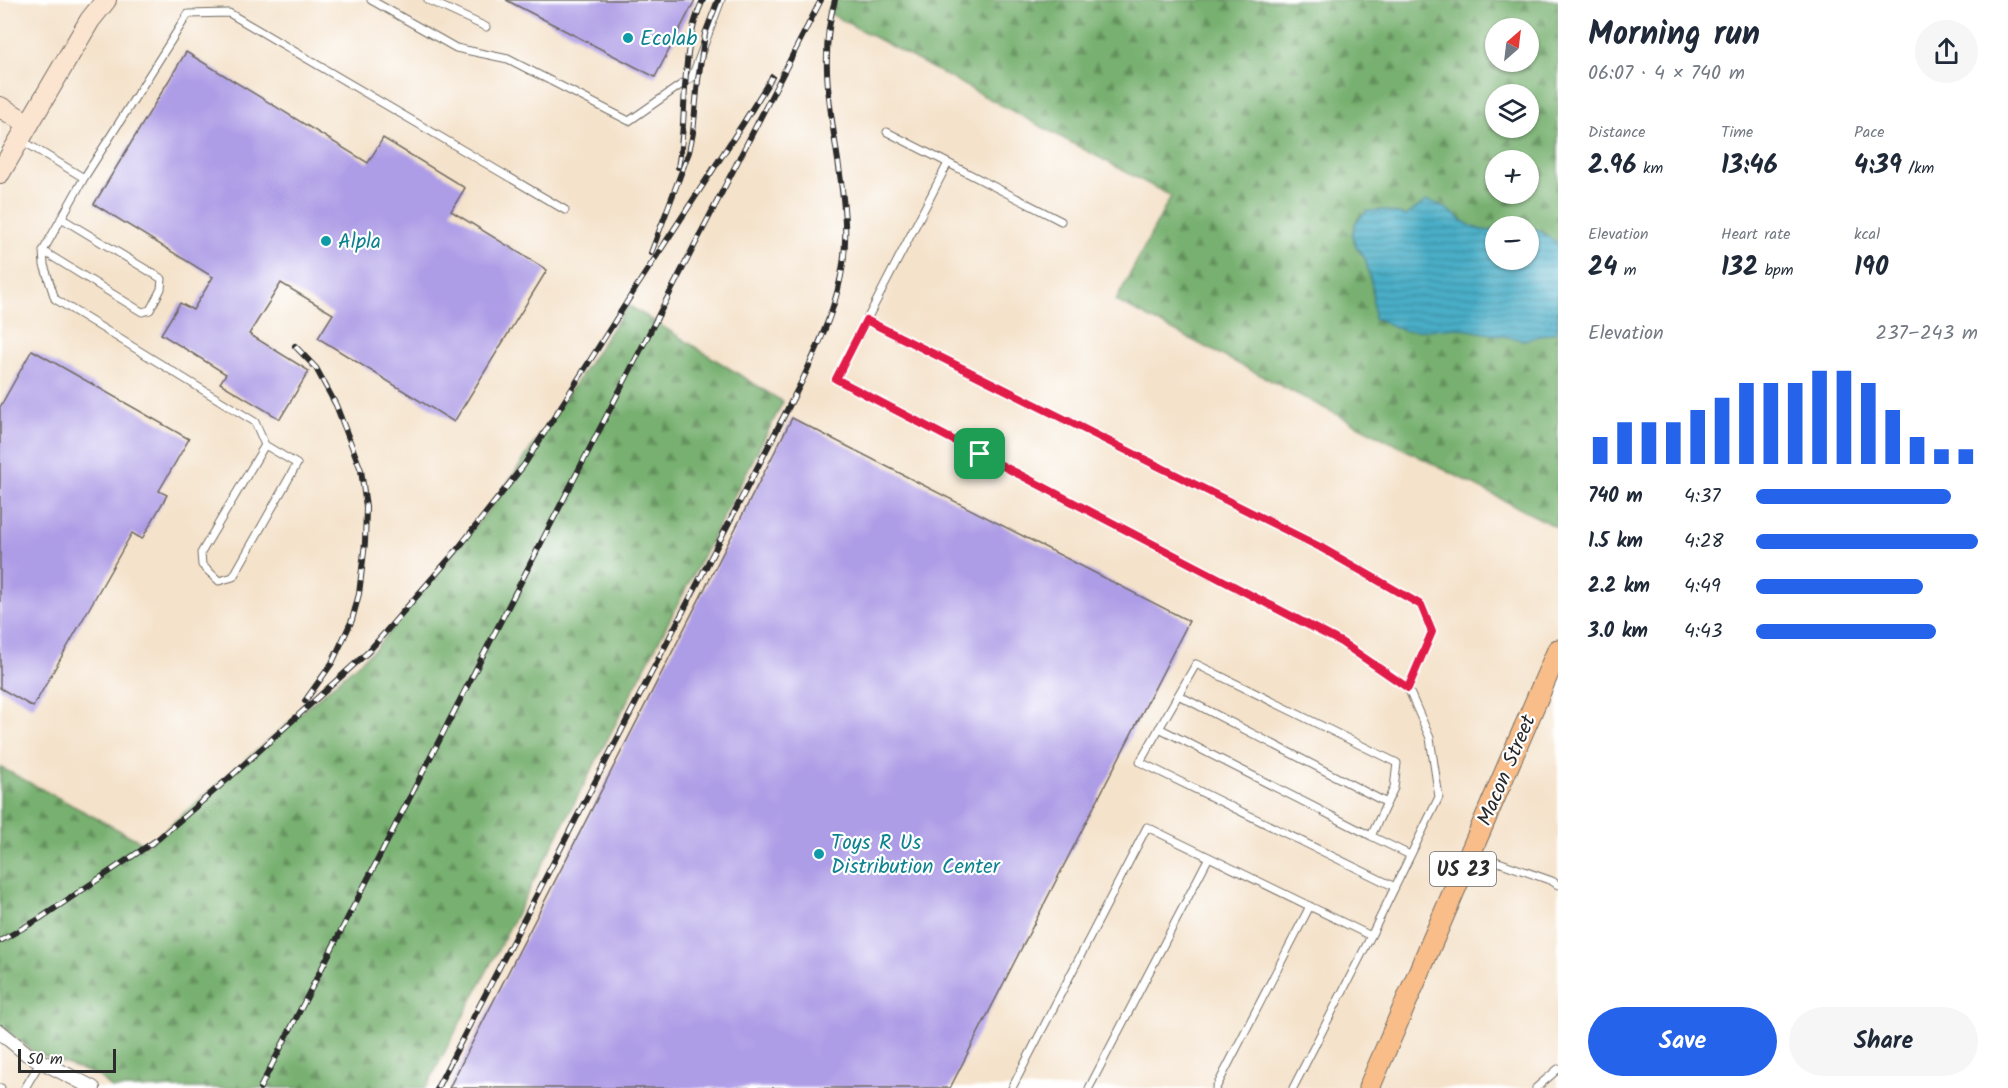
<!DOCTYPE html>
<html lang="en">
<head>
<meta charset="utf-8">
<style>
	body { margin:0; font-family:Kalam,sans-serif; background:#f6f6f7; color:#1f2937; height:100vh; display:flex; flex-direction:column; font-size:22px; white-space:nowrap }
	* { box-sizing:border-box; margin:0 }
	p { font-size:20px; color:#747a83 }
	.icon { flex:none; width:33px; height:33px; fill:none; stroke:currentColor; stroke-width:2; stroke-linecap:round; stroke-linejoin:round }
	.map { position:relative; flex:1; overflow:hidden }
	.details { display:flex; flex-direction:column; background:#fff; width:450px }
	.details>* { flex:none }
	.needle { width:39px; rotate:28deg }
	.tools { position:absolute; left:1485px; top:18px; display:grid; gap:12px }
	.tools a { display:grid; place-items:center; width:54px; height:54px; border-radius:50%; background:#fff; box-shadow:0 2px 4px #0004; font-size:30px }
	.scale { position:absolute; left:18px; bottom:15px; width:98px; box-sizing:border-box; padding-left:6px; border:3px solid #2b2b2b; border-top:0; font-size:16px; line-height:21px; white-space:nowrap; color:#2b2b2b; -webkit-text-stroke:4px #fff; paint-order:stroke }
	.pin { position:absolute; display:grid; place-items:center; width:51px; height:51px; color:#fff; margin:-26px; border-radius:12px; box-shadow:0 3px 9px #0006 }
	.round { display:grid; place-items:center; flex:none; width:63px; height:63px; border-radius:32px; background:#f6f6f7 }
	.overview { display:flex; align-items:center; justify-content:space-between; height:102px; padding:0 30px }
	h1 { font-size:33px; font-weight:800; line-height:45px }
	.figures { display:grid; grid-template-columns:repeat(3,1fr); gap:9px; height:102px; padding:6px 30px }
	.figures div { display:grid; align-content:center }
	.figures b { font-size:26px; font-weight:800 }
	.figures small { font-size:16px; font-weight:400 }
	.figures p { font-size:16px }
	.chart { height:168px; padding:12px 30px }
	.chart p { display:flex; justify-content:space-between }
	.chart svg { width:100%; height:108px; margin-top:6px; stroke:#2563eb; stroke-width:6 }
	.primary-button { display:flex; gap:12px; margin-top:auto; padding:12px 30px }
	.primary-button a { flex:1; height:69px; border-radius:36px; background:#2563eb; color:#fff; font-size:24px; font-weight:800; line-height:69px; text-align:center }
	.primary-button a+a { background:#f6f6f7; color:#1f2937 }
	ul { padding:0 30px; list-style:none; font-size:20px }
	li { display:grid; grid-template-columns:96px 72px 1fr; align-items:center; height:45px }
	li i { height:15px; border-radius:8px; background:#2563eb }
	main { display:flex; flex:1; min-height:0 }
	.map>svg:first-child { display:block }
</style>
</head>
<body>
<main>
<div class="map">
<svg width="1558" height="1088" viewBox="0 0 1558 1088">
	<defs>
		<pattern id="forest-firs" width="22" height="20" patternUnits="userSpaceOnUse" patternTransform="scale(1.5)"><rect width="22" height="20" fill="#77b06f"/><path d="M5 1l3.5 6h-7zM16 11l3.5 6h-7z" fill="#628f5b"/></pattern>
		<pattern id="water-rules" width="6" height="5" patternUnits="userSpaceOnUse" patternTransform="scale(1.5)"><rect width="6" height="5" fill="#48aec7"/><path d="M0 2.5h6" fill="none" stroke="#3c8ea2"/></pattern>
	</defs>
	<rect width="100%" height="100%" fill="#fff"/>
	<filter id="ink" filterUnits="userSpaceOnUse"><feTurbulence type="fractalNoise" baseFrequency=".0167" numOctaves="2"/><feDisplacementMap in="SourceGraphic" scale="12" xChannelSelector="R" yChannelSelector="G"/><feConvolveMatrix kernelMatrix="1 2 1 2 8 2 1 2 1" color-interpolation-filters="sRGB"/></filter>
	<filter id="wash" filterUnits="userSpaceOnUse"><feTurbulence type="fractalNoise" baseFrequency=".008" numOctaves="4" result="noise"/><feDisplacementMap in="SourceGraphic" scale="24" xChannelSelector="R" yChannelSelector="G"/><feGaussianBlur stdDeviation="1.35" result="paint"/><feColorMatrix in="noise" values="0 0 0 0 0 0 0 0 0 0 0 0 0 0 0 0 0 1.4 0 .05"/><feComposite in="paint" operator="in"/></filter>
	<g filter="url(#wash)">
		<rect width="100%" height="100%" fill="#f4e2ca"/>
		<path fill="url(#forest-firs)" stroke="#516e4d" stroke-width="1.5" fill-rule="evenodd" d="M 835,0 L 1558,0 L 1558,528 L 1116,301 L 1171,196 L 827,12 ZM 1496,28 L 1528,28 L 1528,62 L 1496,62 ZM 1496,94 L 1528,94 L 1528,128 L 1496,128 ZM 1496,160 L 1528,160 L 1528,194 L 1496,194 ZM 1496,226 L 1528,226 L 1528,260 L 1496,260 Z
			M 628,305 L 783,402 L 426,1088 L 112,1088 L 98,1076 L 34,1052 L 0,1026 L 0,767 L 147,845 L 376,648 L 495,502 Z"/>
		<path fill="url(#water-rules)" stroke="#3a6c79" stroke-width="1.5" d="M 1426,201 C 1454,204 1467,236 1495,230 L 1496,260 L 1528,260 L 1529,228 L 1539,230 L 1558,244 L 1558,331 L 1525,340 L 1457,328 L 1404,331 L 1374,318 L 1372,286 L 1365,258 L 1356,247 L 1352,235 L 1356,222 L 1367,211 L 1384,210 L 1406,216 Z"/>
		<g id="blocks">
			<path fill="#ad9ce6" d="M 506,0 L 695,0 L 655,77 Z
				M 186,52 L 368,163 L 383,138 L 465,188 L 451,211 L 547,270 L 454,422 L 318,338 L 333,314 L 281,283 L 249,334 L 309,371 L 280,419 L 220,383 L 226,374 L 161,334 L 180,303 L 193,310 L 213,277 L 94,204 Z
				M 32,350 L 189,439 L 159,491 L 167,495 L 142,539 L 132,533 L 33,707 L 0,688 L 0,407 Z
				M 792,418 L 1189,621 L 950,1088 L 449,1088 Z"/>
		</g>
	</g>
	<g filter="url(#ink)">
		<use href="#blocks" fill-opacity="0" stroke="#716b63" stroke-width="1.5"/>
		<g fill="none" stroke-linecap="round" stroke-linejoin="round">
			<defs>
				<path id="lane" d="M 371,0 L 456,48 L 508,59 L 629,121 L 692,77 L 721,0
					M 428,0 L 486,27
					M 887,132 L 948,163
					M 21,140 L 84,178 L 43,251 L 44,265 L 55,299 L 255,422 L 265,445 L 201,553 L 202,565 L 219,581 L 233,577 L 297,464 L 265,445
					M 84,178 L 188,14 L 229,13 L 565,210
					M 1061,221 L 948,163 L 836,379 L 1341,642 L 1408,688 L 1430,738 L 1439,797 L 1371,936
					M 43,251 L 142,312 L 150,310 L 161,289 L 162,279 L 61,218
					M 866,320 L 1320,547 L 1421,605 L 1432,632 L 1408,688
					M 1178,695 L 1387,803
					M 1159,728 L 1371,836
					M 1473,853 L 1552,881 L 1558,885
					M 1395,887 L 1140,762 L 1196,664 L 1397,763 L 1394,788 L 1371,836 L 1410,855
					M 0,1088 L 1,1088
					M 25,1088 L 41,1061
					M 1012,1088 L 1147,827 L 1371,936 L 1293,1088
					M 1089,1088 L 1209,857
					M 1216,1088 L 1310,906
					M 1536,1088 L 1558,1069"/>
				<path id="street" d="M 0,1032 L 27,1054 L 93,1088"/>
				<path id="secondary" d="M 0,107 L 29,124
					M 0,173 L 90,20 L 106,0"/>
				<path id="primary" d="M 1369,1088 L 1558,650"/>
			</defs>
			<use href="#lane" stroke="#716b63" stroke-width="9"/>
			<use href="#street" stroke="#716b63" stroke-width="16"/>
			<use href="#secondary" stroke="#716b63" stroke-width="22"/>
			<use href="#primary" stroke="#716b63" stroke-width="23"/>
			<use href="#lane" stroke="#fff" stroke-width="7"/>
			<use href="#street" stroke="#fff" stroke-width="14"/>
			<use href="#secondary" stroke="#fce5d0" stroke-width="20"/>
			<use href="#primary" stroke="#f8bd89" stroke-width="21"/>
			<defs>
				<path id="rail" d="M 678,167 C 689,112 678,53 703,0
					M 651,253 L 689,152 L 693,133 L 698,80 L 705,34 L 718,0
					M 295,346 L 316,368 L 336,405 L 361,470 L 366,507 L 365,543 L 359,594 L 352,620 L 332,663 L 305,701
					M 0,941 L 39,919 L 158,839 L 229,778 L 368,652 L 456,551 L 524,465 L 637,286 L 744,122 L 772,77
					M 260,1088 L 821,0
					M 437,1088 L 802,381 C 826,330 848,281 845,223 C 842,149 813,74 835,0"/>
			</defs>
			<use href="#rail" stroke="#2b2b2b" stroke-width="6"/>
			<use href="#rail" stroke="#fff" stroke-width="4" stroke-dasharray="11" stroke-linecap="butt"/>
		</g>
	</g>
	<g fill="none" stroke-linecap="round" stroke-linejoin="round" filter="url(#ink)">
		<defs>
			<path id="route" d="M 866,320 L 1320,547 L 1421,605 L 1432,632 L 1408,688 L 1341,642 L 836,379 Z"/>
		</defs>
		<use href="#route" stroke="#fff" stroke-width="12"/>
		<use href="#route" stroke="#e11d48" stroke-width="8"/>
	</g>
	<g fill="#0f9aa8" stroke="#fff" stroke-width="2">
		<circle cx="628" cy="38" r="6"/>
		<circle cx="326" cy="241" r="6"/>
		<circle cx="819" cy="854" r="6"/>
	</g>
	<g text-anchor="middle" stroke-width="4.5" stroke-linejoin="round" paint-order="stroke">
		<rect fill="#fff" stroke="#6b6b6b" stroke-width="1.5" x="1430" y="852" width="66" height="34" rx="4.5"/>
		<g font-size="20" font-weight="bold" fill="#2b2b2b">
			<text x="1463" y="876">US 23</text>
		</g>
		<g font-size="21" fill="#0d838f" stroke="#fff" text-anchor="start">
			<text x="640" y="45">Ecolab</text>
			<text x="338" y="248">Alpla</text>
			<text x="831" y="849">Toys R Us<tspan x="831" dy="24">Distribution Center</tspan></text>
		</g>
		<g font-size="21" fill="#2b2b2b" stroke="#fff">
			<text transform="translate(1506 770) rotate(-67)" y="7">Macon Street</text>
		</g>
	</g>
</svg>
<div class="tools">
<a><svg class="needle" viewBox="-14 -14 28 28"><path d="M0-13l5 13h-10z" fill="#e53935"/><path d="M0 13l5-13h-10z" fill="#747a83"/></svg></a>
<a><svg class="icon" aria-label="layers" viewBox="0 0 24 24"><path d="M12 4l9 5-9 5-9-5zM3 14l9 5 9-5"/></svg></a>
<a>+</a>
<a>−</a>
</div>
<div class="scale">50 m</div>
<div class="pin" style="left:980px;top:454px;background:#1e9e55"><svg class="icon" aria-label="arrive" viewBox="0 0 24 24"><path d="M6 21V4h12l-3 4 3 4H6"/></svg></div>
</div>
<section class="details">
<div class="overview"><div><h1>Morning run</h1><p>06:07 · 4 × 740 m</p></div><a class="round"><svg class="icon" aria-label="share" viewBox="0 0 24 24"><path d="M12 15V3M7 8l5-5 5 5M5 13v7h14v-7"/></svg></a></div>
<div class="figures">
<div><p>Distance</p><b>2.96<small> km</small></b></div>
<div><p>Time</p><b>13:46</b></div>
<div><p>Pace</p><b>4:39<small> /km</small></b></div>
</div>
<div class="figures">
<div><p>Elevation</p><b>24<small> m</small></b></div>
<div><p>Heart rate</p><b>132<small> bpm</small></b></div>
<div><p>kcal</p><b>190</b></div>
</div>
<div class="chart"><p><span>Elevation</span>237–243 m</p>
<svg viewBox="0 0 160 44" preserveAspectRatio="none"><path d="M5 44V33M15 44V27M25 44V27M35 44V27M45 44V22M55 44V17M65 44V11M75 44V11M85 44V11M95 44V6M105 44V6M115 44V11M125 44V22M135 44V33M145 44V38M155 44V38"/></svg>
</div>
<ul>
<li><b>740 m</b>4:37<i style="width:88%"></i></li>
<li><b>1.5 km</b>4:28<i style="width:100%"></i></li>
<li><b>2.2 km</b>4:49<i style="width:75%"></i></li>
<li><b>3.0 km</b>4:43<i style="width:81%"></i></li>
</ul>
<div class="primary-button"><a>Save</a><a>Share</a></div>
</section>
</main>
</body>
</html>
